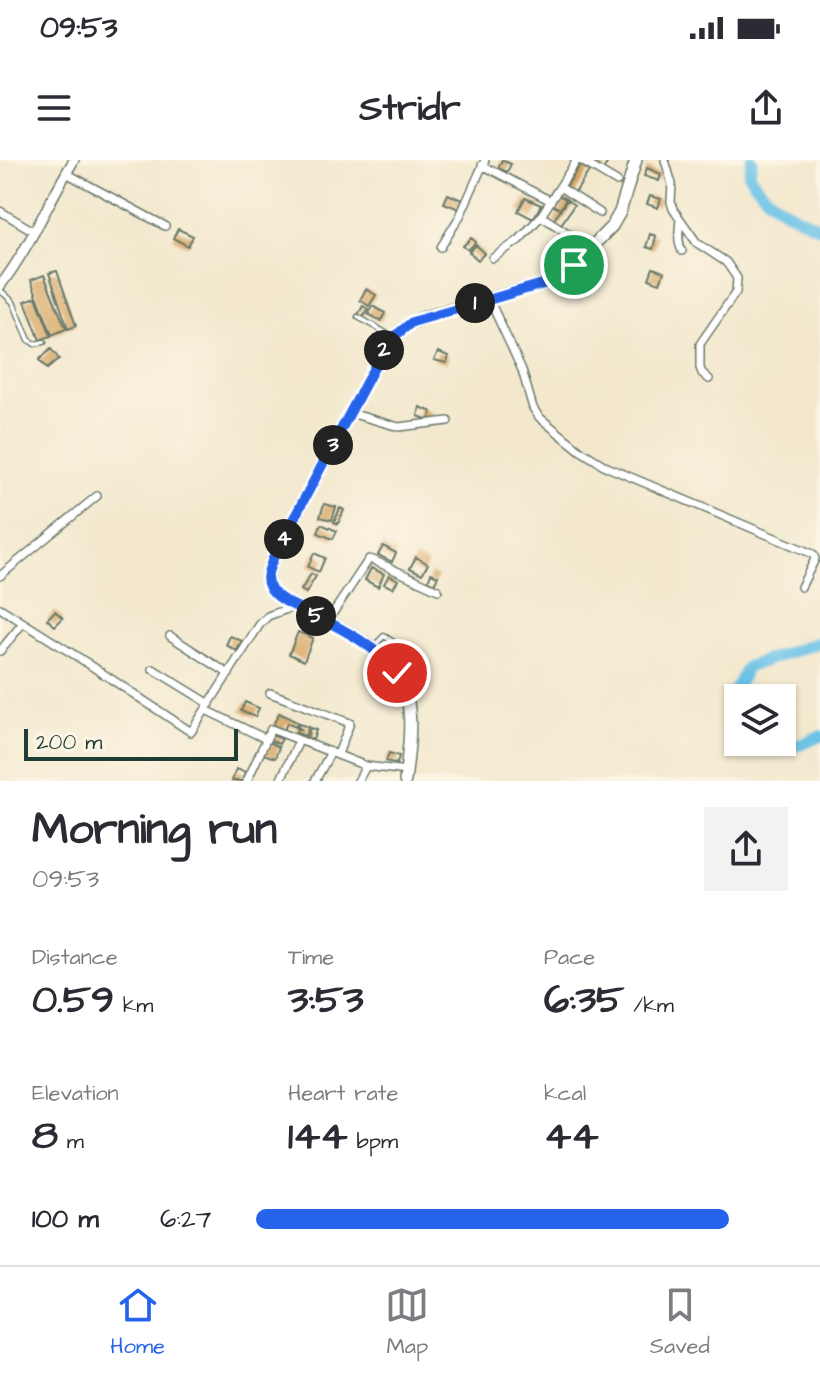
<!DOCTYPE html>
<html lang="en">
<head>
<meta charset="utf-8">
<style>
	body { margin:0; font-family:"Architects Daughter",sans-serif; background:#f2f2f3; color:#2b2b33; height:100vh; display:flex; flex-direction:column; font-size:30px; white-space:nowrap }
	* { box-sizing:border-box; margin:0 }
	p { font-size:26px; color:#7c7c81 }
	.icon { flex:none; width:44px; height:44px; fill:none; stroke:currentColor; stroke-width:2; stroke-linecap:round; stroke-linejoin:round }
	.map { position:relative; height:621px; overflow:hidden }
	.panel { display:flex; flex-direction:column; background:#fff; flex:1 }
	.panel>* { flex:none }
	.controls { position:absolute; left:724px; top:524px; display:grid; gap:16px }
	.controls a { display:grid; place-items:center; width:72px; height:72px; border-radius:0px; background:#fff; box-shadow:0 2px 6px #0004; font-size:40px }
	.scale { position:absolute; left:24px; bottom:20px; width:214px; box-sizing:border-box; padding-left:8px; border:4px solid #1f3d34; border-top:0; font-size:22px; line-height:28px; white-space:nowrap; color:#1f3d34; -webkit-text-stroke:6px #fcf5e5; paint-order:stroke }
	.pin { position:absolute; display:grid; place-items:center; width:68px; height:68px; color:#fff; margin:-34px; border:4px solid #fff; border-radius:50%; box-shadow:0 2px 8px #0007 }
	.km { position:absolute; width:40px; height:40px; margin:-20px; border-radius:50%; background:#222; color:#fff; font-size:22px; line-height:40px; text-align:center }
	.round { display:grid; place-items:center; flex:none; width:84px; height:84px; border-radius:0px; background:#f2f2f3 }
	.head { display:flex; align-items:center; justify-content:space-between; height:136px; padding:0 32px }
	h1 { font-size:44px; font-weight:700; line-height:60px }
	.metrics { display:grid; grid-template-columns:repeat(3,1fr); gap:12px; height:136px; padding:8px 32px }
	.metrics div { display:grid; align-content:center }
	.metrics b { font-size:40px; font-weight:700 }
	.metrics small { font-size:22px; font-weight:400 }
	.metrics p { font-size:22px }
	ul { padding:0 32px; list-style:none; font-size:26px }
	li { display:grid; grid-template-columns:128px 96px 1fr; align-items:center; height:60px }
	li i { height:20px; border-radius:10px; background:#2563eb }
	.status { display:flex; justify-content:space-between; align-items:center; height:56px; padding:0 40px; background:#fff; direction:ltr }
	.status svg { height:22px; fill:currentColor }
	header { display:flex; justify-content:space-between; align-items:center; height:104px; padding:0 32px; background:#fff; font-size:36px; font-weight:700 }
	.tabs { display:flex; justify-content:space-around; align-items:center; height:112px; border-top:2px solid #e1e1e2; background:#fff; font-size:22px; color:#7c7c81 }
	.tabs a { display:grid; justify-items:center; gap:4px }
	.tabs .current { color:#2563eb }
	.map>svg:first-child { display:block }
</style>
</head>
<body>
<div class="status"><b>09:53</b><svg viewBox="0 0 49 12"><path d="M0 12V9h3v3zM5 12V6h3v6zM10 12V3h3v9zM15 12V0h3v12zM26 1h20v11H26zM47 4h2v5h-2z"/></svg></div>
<header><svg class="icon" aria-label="menu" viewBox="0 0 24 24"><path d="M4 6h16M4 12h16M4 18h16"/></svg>Stridr<svg class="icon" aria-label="share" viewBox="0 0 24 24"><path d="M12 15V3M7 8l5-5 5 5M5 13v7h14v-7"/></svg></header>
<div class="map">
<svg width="820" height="621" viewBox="0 0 820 621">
	<rect width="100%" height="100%" fill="#fcf5e5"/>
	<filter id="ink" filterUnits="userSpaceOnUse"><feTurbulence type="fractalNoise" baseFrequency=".0125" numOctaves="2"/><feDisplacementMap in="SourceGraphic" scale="16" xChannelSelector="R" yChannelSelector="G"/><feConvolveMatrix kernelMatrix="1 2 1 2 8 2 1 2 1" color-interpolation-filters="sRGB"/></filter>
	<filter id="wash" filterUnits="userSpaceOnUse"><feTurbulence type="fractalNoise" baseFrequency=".006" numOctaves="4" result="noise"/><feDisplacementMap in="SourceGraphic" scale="32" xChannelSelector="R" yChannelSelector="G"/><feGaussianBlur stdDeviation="1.8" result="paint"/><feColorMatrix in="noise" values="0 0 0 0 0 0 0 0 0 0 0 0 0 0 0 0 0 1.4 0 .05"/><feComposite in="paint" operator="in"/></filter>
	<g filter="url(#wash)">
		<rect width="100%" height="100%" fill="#f3e8cd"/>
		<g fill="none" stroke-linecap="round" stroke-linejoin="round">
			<path stroke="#69c2e7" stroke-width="12" d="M 752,0 L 749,15 C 768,44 790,54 820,68
				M 738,573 L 731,567 L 729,541 L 747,507 L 820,482
				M 748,582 L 750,584 L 800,585 L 820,576"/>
		</g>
		<g id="blocks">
			<path fill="#d5a25b" d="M 502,0 L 511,4 L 507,12 L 498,8 Z
				M 599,0 L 609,0 L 603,10 L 595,5 Z
				M 580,5 L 589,11 L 575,33 L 566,27 Z
				M 647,8 L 661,14 L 659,21 L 644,16 Z
				M 448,34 L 462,40 L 459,49 L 444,43 Z
				M 558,35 L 566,39 L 560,49 L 552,45 Z
				M 650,36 L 661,39 L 658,48 L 647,44 Z
				M 525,38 L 541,45 L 533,59 L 518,51 Z
				M 567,40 L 574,45 L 560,66 L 553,61 Z
				M 178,69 L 193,76 L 188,86 L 173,78 Z
				M 650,74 L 656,76 L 653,89 L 646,87 Z
				M 471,78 L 476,82 L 468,90 L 463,86 Z
				M 476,85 L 485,93 L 478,100 L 469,92 Z
				M 653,108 L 664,112 L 660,123 L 649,119 Z
				M 57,111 L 76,166 L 68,169 L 49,113 Z
				M 44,115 L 66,169 L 52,175 L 31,120 Z
				M 366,129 L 376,135 L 369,146 L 360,140 Z
				M 36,137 L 51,176 L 40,180 L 25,141 Z
				M 363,146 L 368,149 L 363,158 L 358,155 Z
				M 372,146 L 385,153 L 381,161 L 368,154 Z
				M 51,189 L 59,199 L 47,209 L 39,200 Z
				M 438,192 L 449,196 L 446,203 L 434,200 Z
				M 420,247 L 432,252 L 429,260 L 418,256 Z
				M 324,344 L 336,347 L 332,360 L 320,357 Z
				M 340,348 L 344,350 L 338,364 L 334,362 Z
				M 321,364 L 337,371 L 333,379 L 318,373 Z
				M 383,386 L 396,393 L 392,402 L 378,395 Z
				M 314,393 L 325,398 L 319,412 L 308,407 Z
				M 416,397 L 428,404 L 422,414 L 410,408 Z
				M 371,408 L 384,414 L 378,427 L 365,420 Z
				M 431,413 L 438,416 L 434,424 L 428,421 Z
				M 311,414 L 316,416 L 306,433 L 301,430 Z
				M 389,415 L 398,420 L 393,428 L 384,424 Z
				M 55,451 L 63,458 L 55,466 L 47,459 Z
				M 298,472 L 313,478 L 304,501 L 289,494 Z
				M 230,476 L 242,481 L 237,491 L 226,485 Z
				M 245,542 L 259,548 L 255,557 L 241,551 Z
				M 279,553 L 297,562 L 296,567 L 287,563 L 284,570 L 273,565 Z
				M 299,564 L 308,567 L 305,576 L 296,573 L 297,568 L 302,570 L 298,567 Z
				M 310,568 L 316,570 L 313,580 L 307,578 Z
				M 271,575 L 282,579 L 279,584 L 269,580 Z
				M 268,582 L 279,587 L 275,598 L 263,594 Z
				M 389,593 L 399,596 L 397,604 L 386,601 Z
				M 236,609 L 245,612 L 242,621 L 232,621 Z"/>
		</g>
	</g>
	<g filter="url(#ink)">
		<use href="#blocks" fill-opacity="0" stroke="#69796a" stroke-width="2"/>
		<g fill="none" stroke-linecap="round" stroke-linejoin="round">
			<defs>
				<path id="service" d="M 0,130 L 13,142 L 29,180 L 35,184 L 44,182
					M 358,157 L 391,176
					M 373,487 L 384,476 L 398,485 L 387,500"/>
				<path id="minor" d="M 577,0 L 541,56 L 591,88
					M 580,0 L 617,22
					M 665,0 L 672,24 L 671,42 L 673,49 L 697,83 L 726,102 L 737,118 L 736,132 L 700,184 L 700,208 L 702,213 L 709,219
					M 482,5 L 551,41
					M 66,13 L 165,66
					M 560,27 L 600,53
					M 0,51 L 35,72
					M 680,59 C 679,69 677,82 682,91
					M 441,87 L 460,56 L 485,0
					M 493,98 L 519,80 L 541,56
					M 489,139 L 522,210 L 533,248 L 539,257 L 581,291 L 607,307 L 813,394 L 815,399 L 801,427
					M 350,253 L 399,267 L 448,261
					M 0,416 L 97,336
					M 0,448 L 81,499 L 191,572 L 260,464 L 268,456 L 295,446
					M 327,462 L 369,399 L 373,400 L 438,430
					M 170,476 L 229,514
					M 0,491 L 23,463
					M 153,509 L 210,544
					M 270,533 L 350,563 L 338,594
					M 206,550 L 266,579
					M 247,621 L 271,569 L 366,606 L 407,611
					M 280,621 L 299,581
					M 315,621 L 331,592
					M 358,621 L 366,606"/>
				<path id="tertiary" d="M 0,126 C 30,87 48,42 74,0"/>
				<path id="primary" d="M 405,621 C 409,586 417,543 396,512 C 379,486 343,469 316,455 C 301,448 277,442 269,426 C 265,417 271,405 274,396 L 378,200 C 389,180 402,166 424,157 L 543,124 L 565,112 L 574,105 L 612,66 L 620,52 L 636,0"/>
			</defs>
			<use href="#service" stroke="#69796a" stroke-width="7"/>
			<use href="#minor" stroke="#69796a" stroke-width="10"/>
			<use href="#tertiary" stroke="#69796a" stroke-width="12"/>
			<use href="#primary" stroke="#69796a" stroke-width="14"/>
			<use href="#service" stroke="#fff" stroke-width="4"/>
			<use href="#minor" stroke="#fff" stroke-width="7"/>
			<use href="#tertiary" stroke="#fff" stroke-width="9"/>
			<use href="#primary" stroke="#fff" stroke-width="11"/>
		</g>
	</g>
	<g fill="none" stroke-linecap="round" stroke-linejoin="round" filter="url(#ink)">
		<defs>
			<path id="route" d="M 397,513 C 377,487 345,470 316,456 C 301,448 278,442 269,426 C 264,417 271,405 274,396 L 378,200 L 394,177 L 412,162 L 543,124 L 552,120 L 574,105"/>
		</defs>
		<use href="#route" stroke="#fff" stroke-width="16"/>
		<use href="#route" stroke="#2563eb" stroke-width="10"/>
	</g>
</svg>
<div class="controls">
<a><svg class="icon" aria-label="layers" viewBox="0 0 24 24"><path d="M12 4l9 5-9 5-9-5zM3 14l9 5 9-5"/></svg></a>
</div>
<div class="scale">200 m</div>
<div class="pin" style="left:574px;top:105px;background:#1e9e55"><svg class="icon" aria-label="arrive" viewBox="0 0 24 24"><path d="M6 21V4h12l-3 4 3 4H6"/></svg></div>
<div class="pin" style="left:397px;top:513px;background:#d93025"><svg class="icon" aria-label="check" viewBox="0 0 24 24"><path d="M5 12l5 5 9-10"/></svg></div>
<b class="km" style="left:475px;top:143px">1</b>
<b class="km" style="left:384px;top:190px">2</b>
<b class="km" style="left:333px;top:285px">3</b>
<b class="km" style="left:284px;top:379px">4</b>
<b class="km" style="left:316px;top:456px">5</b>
</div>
<section class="panel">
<div class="head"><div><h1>Morning run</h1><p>09:53</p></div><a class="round"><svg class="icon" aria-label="share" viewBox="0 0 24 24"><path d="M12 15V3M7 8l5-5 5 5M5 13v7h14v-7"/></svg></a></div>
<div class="metrics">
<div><p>Distance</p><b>0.59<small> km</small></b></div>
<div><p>Time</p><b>3:53</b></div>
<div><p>Pace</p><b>6:35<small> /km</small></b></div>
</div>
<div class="metrics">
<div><p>Elevation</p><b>8<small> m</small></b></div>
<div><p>Heart rate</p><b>144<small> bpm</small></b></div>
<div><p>kcal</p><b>44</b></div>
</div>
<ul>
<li><b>100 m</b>6:27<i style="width:89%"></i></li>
</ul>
</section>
<nav class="tabs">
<a class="current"><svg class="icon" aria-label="home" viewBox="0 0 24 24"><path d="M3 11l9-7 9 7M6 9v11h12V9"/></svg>Home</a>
<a><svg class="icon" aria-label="map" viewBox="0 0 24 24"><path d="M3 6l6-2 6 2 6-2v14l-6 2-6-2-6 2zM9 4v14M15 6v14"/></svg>Map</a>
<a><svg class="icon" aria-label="saved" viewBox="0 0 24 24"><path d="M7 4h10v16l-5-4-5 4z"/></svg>Saved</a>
</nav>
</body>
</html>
